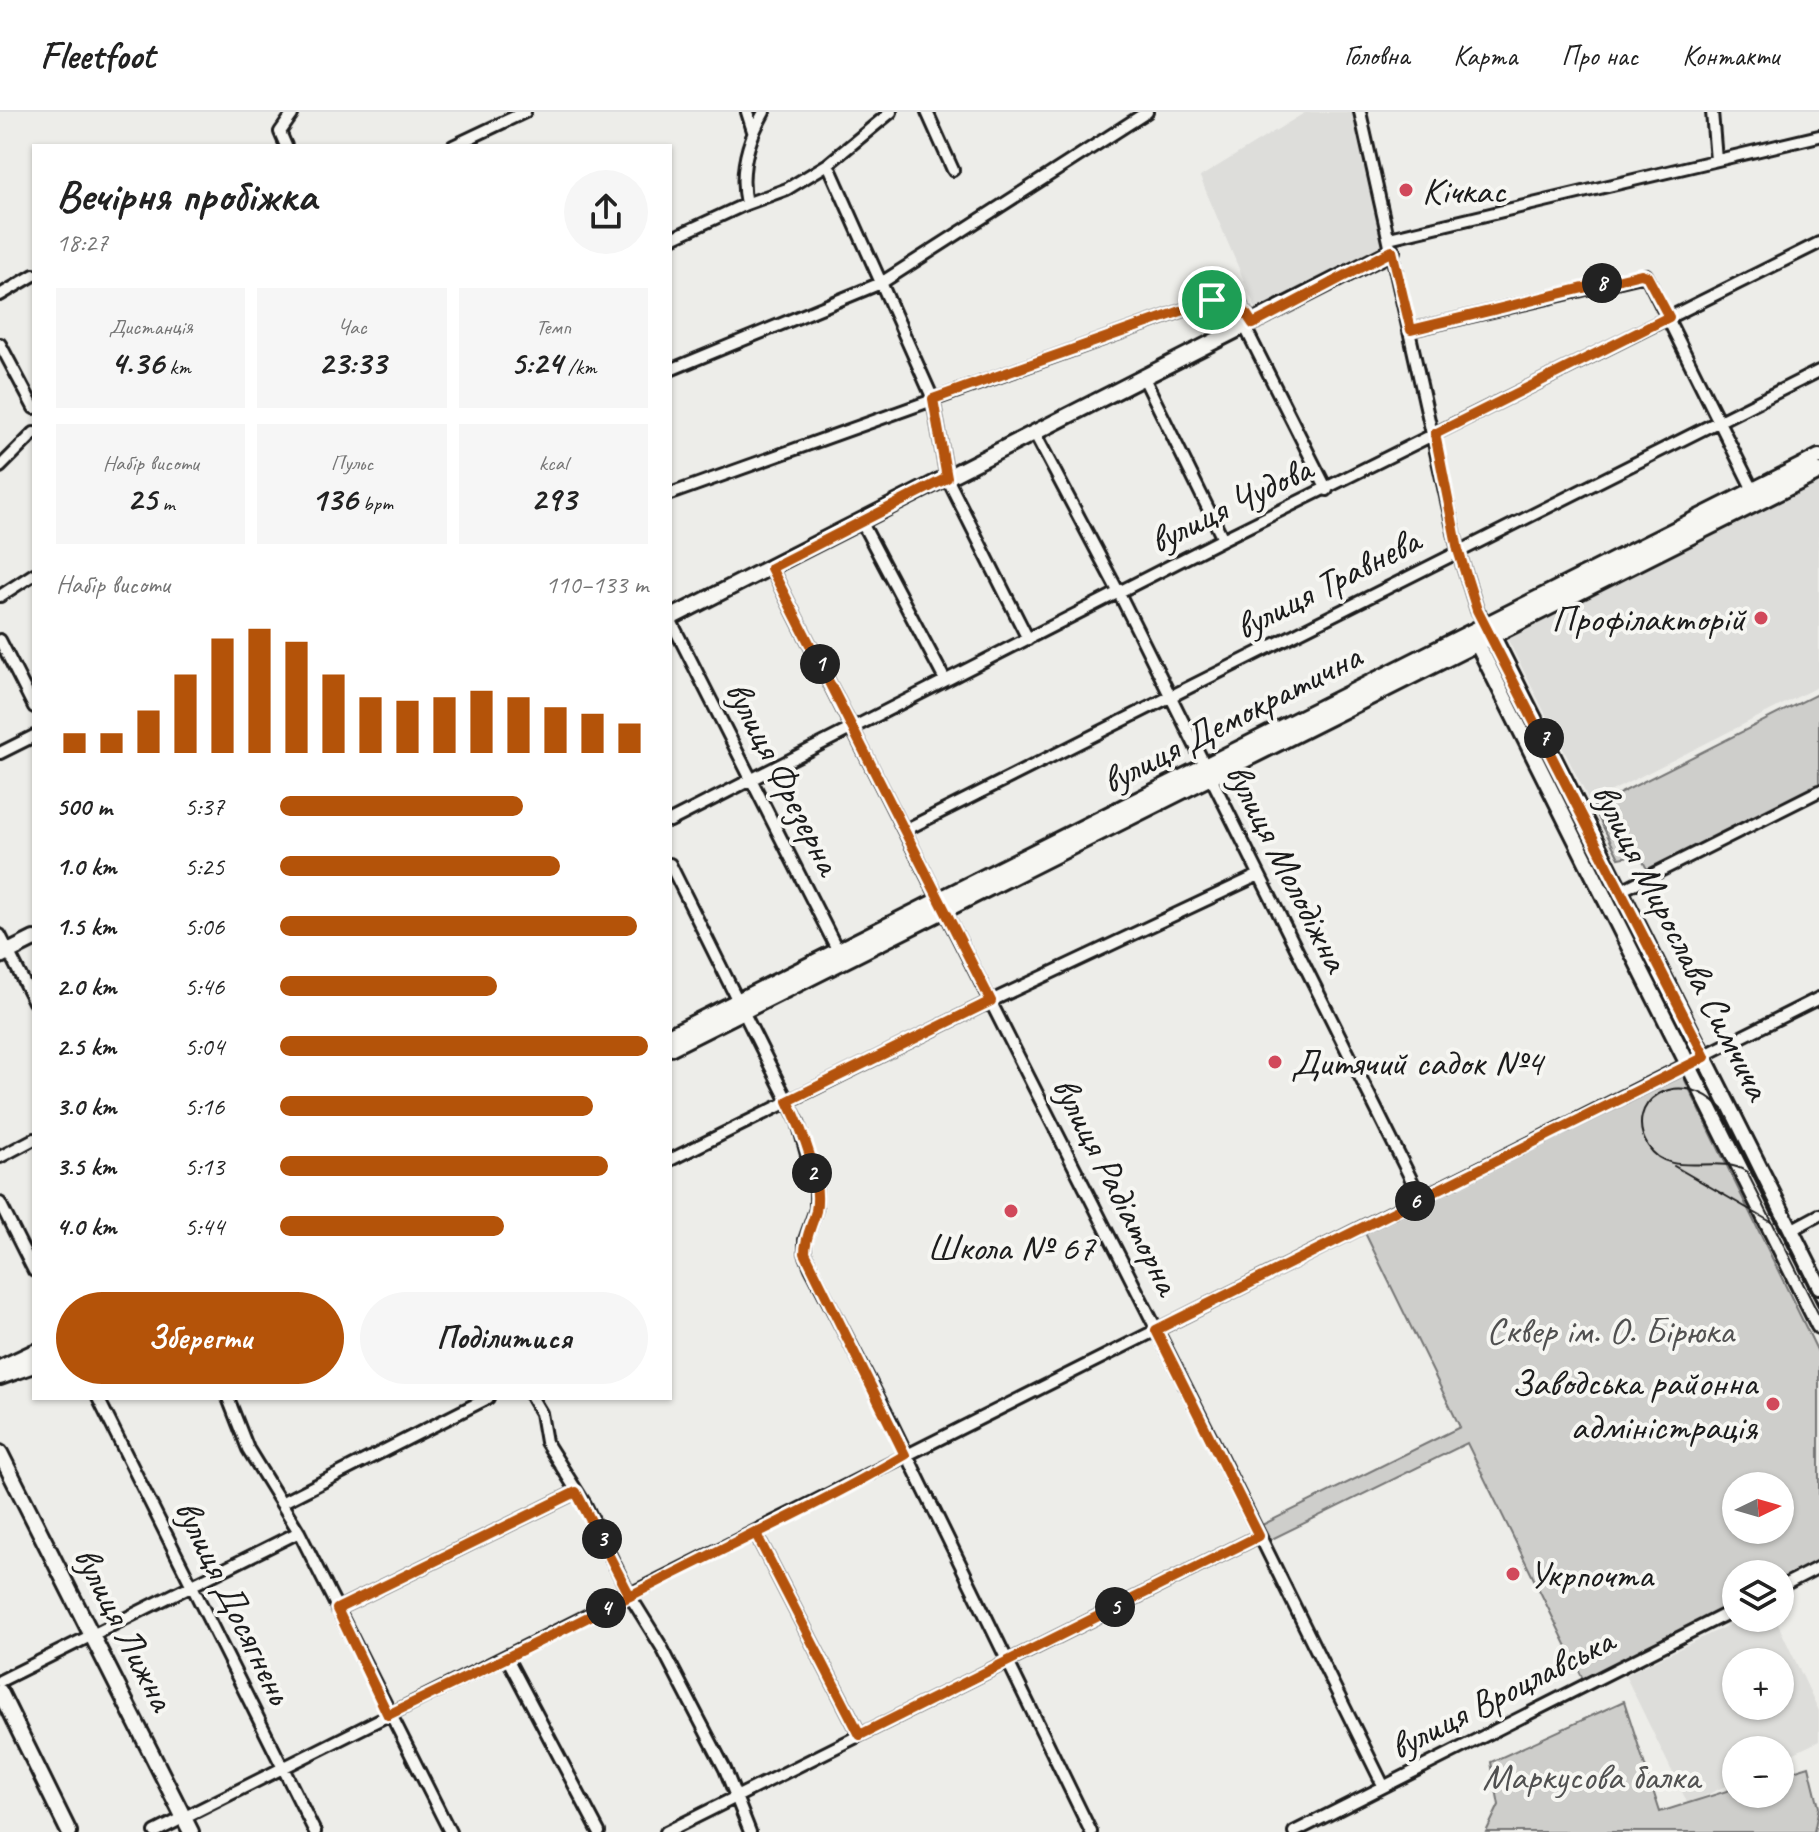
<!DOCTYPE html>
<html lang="uk">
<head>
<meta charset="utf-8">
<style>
	body { margin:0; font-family:Caveat,sans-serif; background:#f6f6f6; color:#222; height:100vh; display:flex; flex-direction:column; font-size:30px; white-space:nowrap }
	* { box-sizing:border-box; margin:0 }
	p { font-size:26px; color:#767676 }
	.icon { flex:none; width:44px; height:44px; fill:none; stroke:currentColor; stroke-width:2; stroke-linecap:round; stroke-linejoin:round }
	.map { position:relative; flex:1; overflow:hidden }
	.panel { position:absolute; left:32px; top:32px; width:640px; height:1256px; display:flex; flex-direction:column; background:#fff; border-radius:0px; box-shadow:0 2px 6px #0004 }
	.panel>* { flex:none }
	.needle { width:52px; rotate:85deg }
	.tools { position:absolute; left:1722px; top:1360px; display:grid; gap:16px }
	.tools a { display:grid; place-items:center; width:72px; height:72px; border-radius:50%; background:#fff; box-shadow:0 2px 6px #0004; font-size:40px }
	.pin { position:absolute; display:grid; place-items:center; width:68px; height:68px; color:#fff; margin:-34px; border:4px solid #fff; border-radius:50%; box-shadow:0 2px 8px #0007 }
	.km { position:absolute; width:40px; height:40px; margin:-20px; border-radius:50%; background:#222; color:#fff; font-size:22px; line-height:40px; text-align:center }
	.round { display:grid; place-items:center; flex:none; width:84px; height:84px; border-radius:42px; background:#f6f6f6 }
	.summary { display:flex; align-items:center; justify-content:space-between; height:136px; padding:0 24px }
	h1 { font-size:44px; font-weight:800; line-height:60px }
	.metrics { display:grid; grid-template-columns:repeat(3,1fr); gap:12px; height:136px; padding:8px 24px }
	.metrics div { display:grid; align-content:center; border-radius:0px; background:#f6f6f6; text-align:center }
	.metrics b { font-size:34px; font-weight:800 }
	.metrics small { font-size:22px; font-weight:400 }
	.metrics p { font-size:22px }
	.chart { height:224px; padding:16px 24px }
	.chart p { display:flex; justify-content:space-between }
	.chart svg { width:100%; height:144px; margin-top:8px; stroke:#b45309; stroke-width:6 }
	.primary-button { display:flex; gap:16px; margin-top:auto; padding:16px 24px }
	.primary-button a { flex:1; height:92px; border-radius:48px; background:#b45309; color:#fff; font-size:32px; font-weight:800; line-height:92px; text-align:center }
	.primary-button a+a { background:#f6f6f6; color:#222 }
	ul { padding:0 24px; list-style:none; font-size:26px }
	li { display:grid; grid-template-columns:128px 96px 1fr; align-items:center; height:60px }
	li i { height:20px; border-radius:10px; background:#b45309 }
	header { display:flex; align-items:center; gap:48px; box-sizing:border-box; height:112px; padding:0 40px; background:#fff; border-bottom:2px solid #e0e0e0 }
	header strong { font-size:38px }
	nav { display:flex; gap:44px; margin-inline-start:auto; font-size:28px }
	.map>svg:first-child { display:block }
</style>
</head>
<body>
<header>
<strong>Fleetfoot</strong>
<nav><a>Головна</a><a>Карта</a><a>Про нас</a><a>Контакти</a></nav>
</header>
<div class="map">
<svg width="1819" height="1720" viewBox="0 0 1819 1720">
	<rect width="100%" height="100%" fill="#edede9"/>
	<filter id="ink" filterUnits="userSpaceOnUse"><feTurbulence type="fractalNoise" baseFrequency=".0125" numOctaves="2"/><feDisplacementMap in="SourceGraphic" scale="16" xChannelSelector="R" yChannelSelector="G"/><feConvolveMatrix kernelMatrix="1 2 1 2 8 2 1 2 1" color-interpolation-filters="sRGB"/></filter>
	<g filter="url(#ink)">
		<path fill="#ddddda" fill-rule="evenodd" d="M 1306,0 L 1355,0 L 1387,137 L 1259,204 L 1200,65 Z
			M 1819,367 L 1819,574 L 1590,690 L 1507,526 Z
			M 1743,1506 L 1775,1506 L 1819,1599 L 1819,1629 L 1780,1648 L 1780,1638 L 1736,1638 L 1736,1669 L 1688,1692 L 1625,1563 ZM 1736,1550 L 1780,1550 L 1780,1594 L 1736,1594 Z"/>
		<path fill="#cececb" stroke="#757574" stroke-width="2" fill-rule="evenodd" d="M 1819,581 L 1819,672 L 1648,759 L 1639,742 L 1619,746 L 1593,695 Z
			M 1683,964 L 1819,1242 L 1819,1454 L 1780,1475 L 1780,1462 L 1736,1462 L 1736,1496 L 1583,1567 L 1467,1331 L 1270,1428 L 1262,1413 L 1460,1315 L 1365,1121 ZM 1736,1374 L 1780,1374 L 1780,1418 L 1736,1418 Z
			M 1624,1589 L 1660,1700 L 1736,1676 L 1736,1682 L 1780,1682 L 1780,1663 L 1809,1654 L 1819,1695 L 1814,1720 L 1486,1720 L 1499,1693 L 1491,1650 Z"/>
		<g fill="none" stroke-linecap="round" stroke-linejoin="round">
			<defs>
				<path id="street" d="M 747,0 L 753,19
					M 927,0 L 953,58
					M 1360,0 L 1458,438 L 1477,498 L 1487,513
					M 1712,0 L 1716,48
					M 286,34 L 280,20 L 292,3
					M 453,34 L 525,0
					M 828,52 L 933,287 L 947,366 L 1028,527
					M 746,92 C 739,60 748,28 764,0
					M 1389,126 L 1819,24
					M 670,127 L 746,92 L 787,77 L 828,52 L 891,0
					M 0,183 L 34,163
					M 1245,215 L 1327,378
					M 1411,218 L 1646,163 L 1753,378
					M 0,232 L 34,296
					M 670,258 L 881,171 L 1147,0
					M 1144,266 L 1223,427
					M 1035,322 L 1119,481 L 1421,1087
					M 0,355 L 34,321
					M 670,382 L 1212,188 L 1237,188 L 1253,212
					M 862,411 L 945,568
					M 771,456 L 1210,1323 L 1383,1673
					M 0,484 L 34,462
					M 670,507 L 841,845
					M 0,528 L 34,595
					M 0,641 L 34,624
					M 670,709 L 1223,427 L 1819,131
					M 905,718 L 1819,259
					M 670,752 L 798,1010 L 816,1076 L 816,1097 L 805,1128 L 805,1141 L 811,1156 L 891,1310 L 1091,1720
					M 1620,779 L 1819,679
					M 0,823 L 34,890
					M 0,1045 L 34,1027
					M 670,1048 L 991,889 L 1259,763
					M 0,1091 L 34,1159
					M 1791,1118 L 1819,1103
					M 98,1286 L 315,1720
					M 228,1286 L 248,1337 L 299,1420 L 450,1720
					M 532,1286 L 541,1301 L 546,1330 L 585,1392 L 630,1484 L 661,1534 L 725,1657 L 750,1720
					M 281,1391 L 488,1286
					M 755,1420 L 860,1623
					M 1780,1475 L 1819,1455
					M 337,1497 L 576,1380
					M 507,1546 L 599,1720
					M 0,1569 L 299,1420
					M 155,1720 L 1819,886
					M 666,1720 L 1259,1424
					M 1294,1720 L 1736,1497"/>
				<path id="secondary" d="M 670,506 L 1392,139
					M 1489,517 L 1819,1174
					M 1474,525 L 1819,1214
					M 0,844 L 34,827
					M 670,923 L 1819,345
					M 670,936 L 1819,360
					M 0,1256 L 34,1240
					M 0,1265 L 34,1253
					M 0,1341 L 191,1720
					M 0,1580 L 69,1720"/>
			</defs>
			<use href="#street" stroke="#1c1c1c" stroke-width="16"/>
			<use href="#secondary" stroke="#1c1c1c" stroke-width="20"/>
			<use href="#street" stroke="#f6f6f2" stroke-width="10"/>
			<use href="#secondary" stroke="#f6f6f2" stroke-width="14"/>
			<path stroke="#1c1c1c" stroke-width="2" d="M 1674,1054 L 1771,1110
				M 1819,1191 L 1723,997 C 1678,951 1621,991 1648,1034 C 1670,1069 1718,1040 1747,1060 L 1819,1203"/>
		</g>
	</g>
	<g fill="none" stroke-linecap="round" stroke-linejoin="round" filter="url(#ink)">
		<defs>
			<path id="route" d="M 1212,188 L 933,287 L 947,366 L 771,456 L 991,889 L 788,989 C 802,1018 822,1066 816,1099 C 812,1114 805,1125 805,1141 L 905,1343 C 816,1395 721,1437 630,1484 L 576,1380 L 337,1497 L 388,1603 C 512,1544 633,1483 755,1420 L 860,1623 L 1259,1424 L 1156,1218 L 1705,945 L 1477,498 L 1458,438 L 1435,322 L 1669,205 L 1647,164 L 1641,162 L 1411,218 L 1392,139 L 1253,212 L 1237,188 L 1212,188"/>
		</defs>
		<use href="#route" stroke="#fff" stroke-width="16"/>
		<use href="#route" stroke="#b45309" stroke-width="10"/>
	</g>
	<g fill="#d1495b" stroke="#f6f6f2" stroke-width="3">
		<circle cx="1406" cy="78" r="8"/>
		<circle cx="1761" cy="506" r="8"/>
		<circle cx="1275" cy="950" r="8"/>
		<circle cx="1011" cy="1099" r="8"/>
		<circle cx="1773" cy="1292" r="8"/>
		<circle cx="1513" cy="1462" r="8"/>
	</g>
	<g text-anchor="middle" stroke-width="8" stroke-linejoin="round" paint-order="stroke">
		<g font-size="38" fill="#1c1c1c" stroke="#f6f6f2" text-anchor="start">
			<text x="1422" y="91">Кічкас</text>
			<text x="1745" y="519" text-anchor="end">Профілакторій</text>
			<text x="1291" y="963">Дитячий садок №4</text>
			<text x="1011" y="1148" text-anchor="middle">Школа № 67</text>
			<text x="1757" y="1283" text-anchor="end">Заводська районна<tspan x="1757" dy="44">адміністрація</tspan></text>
			<text x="1529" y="1475">Укрпочта</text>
		</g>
		<g font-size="38" fill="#1c1c1c" stroke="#f6f6f2">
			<text transform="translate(1230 392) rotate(-26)" y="13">вулиця Чудова</text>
			<text transform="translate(1327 471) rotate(-27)" y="13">вулиця Травнева</text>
			<text transform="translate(1231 606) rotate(-27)" y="13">вулиця Демократична</text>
			<text transform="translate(784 665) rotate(63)" y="13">вулиця Фрезерна</text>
			<text transform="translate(1288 755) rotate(63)" y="13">вулиця Молодіжна</text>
			<text transform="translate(1682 829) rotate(63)" y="13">вулиця Мирослава Симчича</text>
			<text transform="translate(1117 1073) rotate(63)" y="13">вулиця Радіаторна</text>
			<text transform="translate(234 1489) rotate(64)" y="13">вулиця Досягнень</text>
			<text transform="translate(125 1516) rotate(63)" y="13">вулиця Лижна</text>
			<text transform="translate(1501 1581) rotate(-27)" y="13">вулиця Вроцлавська</text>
		</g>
		<g font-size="38" fill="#515151" stroke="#f6f6f2">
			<text x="1610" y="1231">Сквер ім. О. Бірюка</text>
			<text x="1591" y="1677">Маркусова балка</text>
		</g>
	</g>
</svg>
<div class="tools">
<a><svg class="needle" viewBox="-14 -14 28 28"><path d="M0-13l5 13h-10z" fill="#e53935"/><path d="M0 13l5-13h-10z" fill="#767676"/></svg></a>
<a><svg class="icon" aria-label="layers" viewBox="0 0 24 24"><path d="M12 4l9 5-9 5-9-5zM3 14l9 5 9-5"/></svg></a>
<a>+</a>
<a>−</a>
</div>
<div class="pin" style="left:1212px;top:188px;background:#1e9e55"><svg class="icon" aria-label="arrive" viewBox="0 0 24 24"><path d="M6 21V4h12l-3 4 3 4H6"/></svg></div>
<b class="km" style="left:820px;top:552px">1</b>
<b class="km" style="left:812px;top:1061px">2</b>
<b class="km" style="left:602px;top:1427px">3</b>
<b class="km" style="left:606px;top:1496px">4</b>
<b class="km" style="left:1115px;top:1495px">5</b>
<b class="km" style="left:1415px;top:1089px">6</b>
<b class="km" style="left:1544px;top:626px">7</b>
<b class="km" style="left:1602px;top:171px">8</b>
<section class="panel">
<div class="summary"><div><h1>Вечірня пробіжка</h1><p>18:27</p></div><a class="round"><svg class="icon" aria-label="share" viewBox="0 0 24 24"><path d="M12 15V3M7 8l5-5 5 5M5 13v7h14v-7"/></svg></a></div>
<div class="metrics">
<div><p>Дистанція</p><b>4.36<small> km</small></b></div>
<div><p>Час</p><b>23:33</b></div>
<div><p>Темп</p><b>5:24<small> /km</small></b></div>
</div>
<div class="metrics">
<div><p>Набір висоти</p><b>25<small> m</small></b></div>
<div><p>Пульс</p><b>136<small> bpm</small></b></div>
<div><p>kcal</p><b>293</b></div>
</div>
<div class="chart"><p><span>Набір висоти</span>110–133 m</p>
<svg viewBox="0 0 160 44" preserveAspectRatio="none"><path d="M5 44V38M15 44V38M25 44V31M35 44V20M45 44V9M55 44V6M65 44V10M75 44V20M85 44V27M95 44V28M105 44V27M115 44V25M125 44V27M135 44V30M145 44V32M155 44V35"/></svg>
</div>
<ul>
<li><b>500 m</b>5:37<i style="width:66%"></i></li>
<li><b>1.0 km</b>5:25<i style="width:76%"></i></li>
<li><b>1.5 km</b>5:06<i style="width:97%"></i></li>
<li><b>2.0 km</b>5:46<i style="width:59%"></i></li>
<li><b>2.5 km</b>5:04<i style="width:100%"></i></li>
<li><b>3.0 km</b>5:16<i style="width:85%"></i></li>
<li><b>3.5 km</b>5:13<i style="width:89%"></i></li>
<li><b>4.0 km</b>5:44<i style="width:61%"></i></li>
</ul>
<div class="primary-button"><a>Зберегти</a><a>Поділитися</a></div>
</section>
</div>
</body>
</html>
